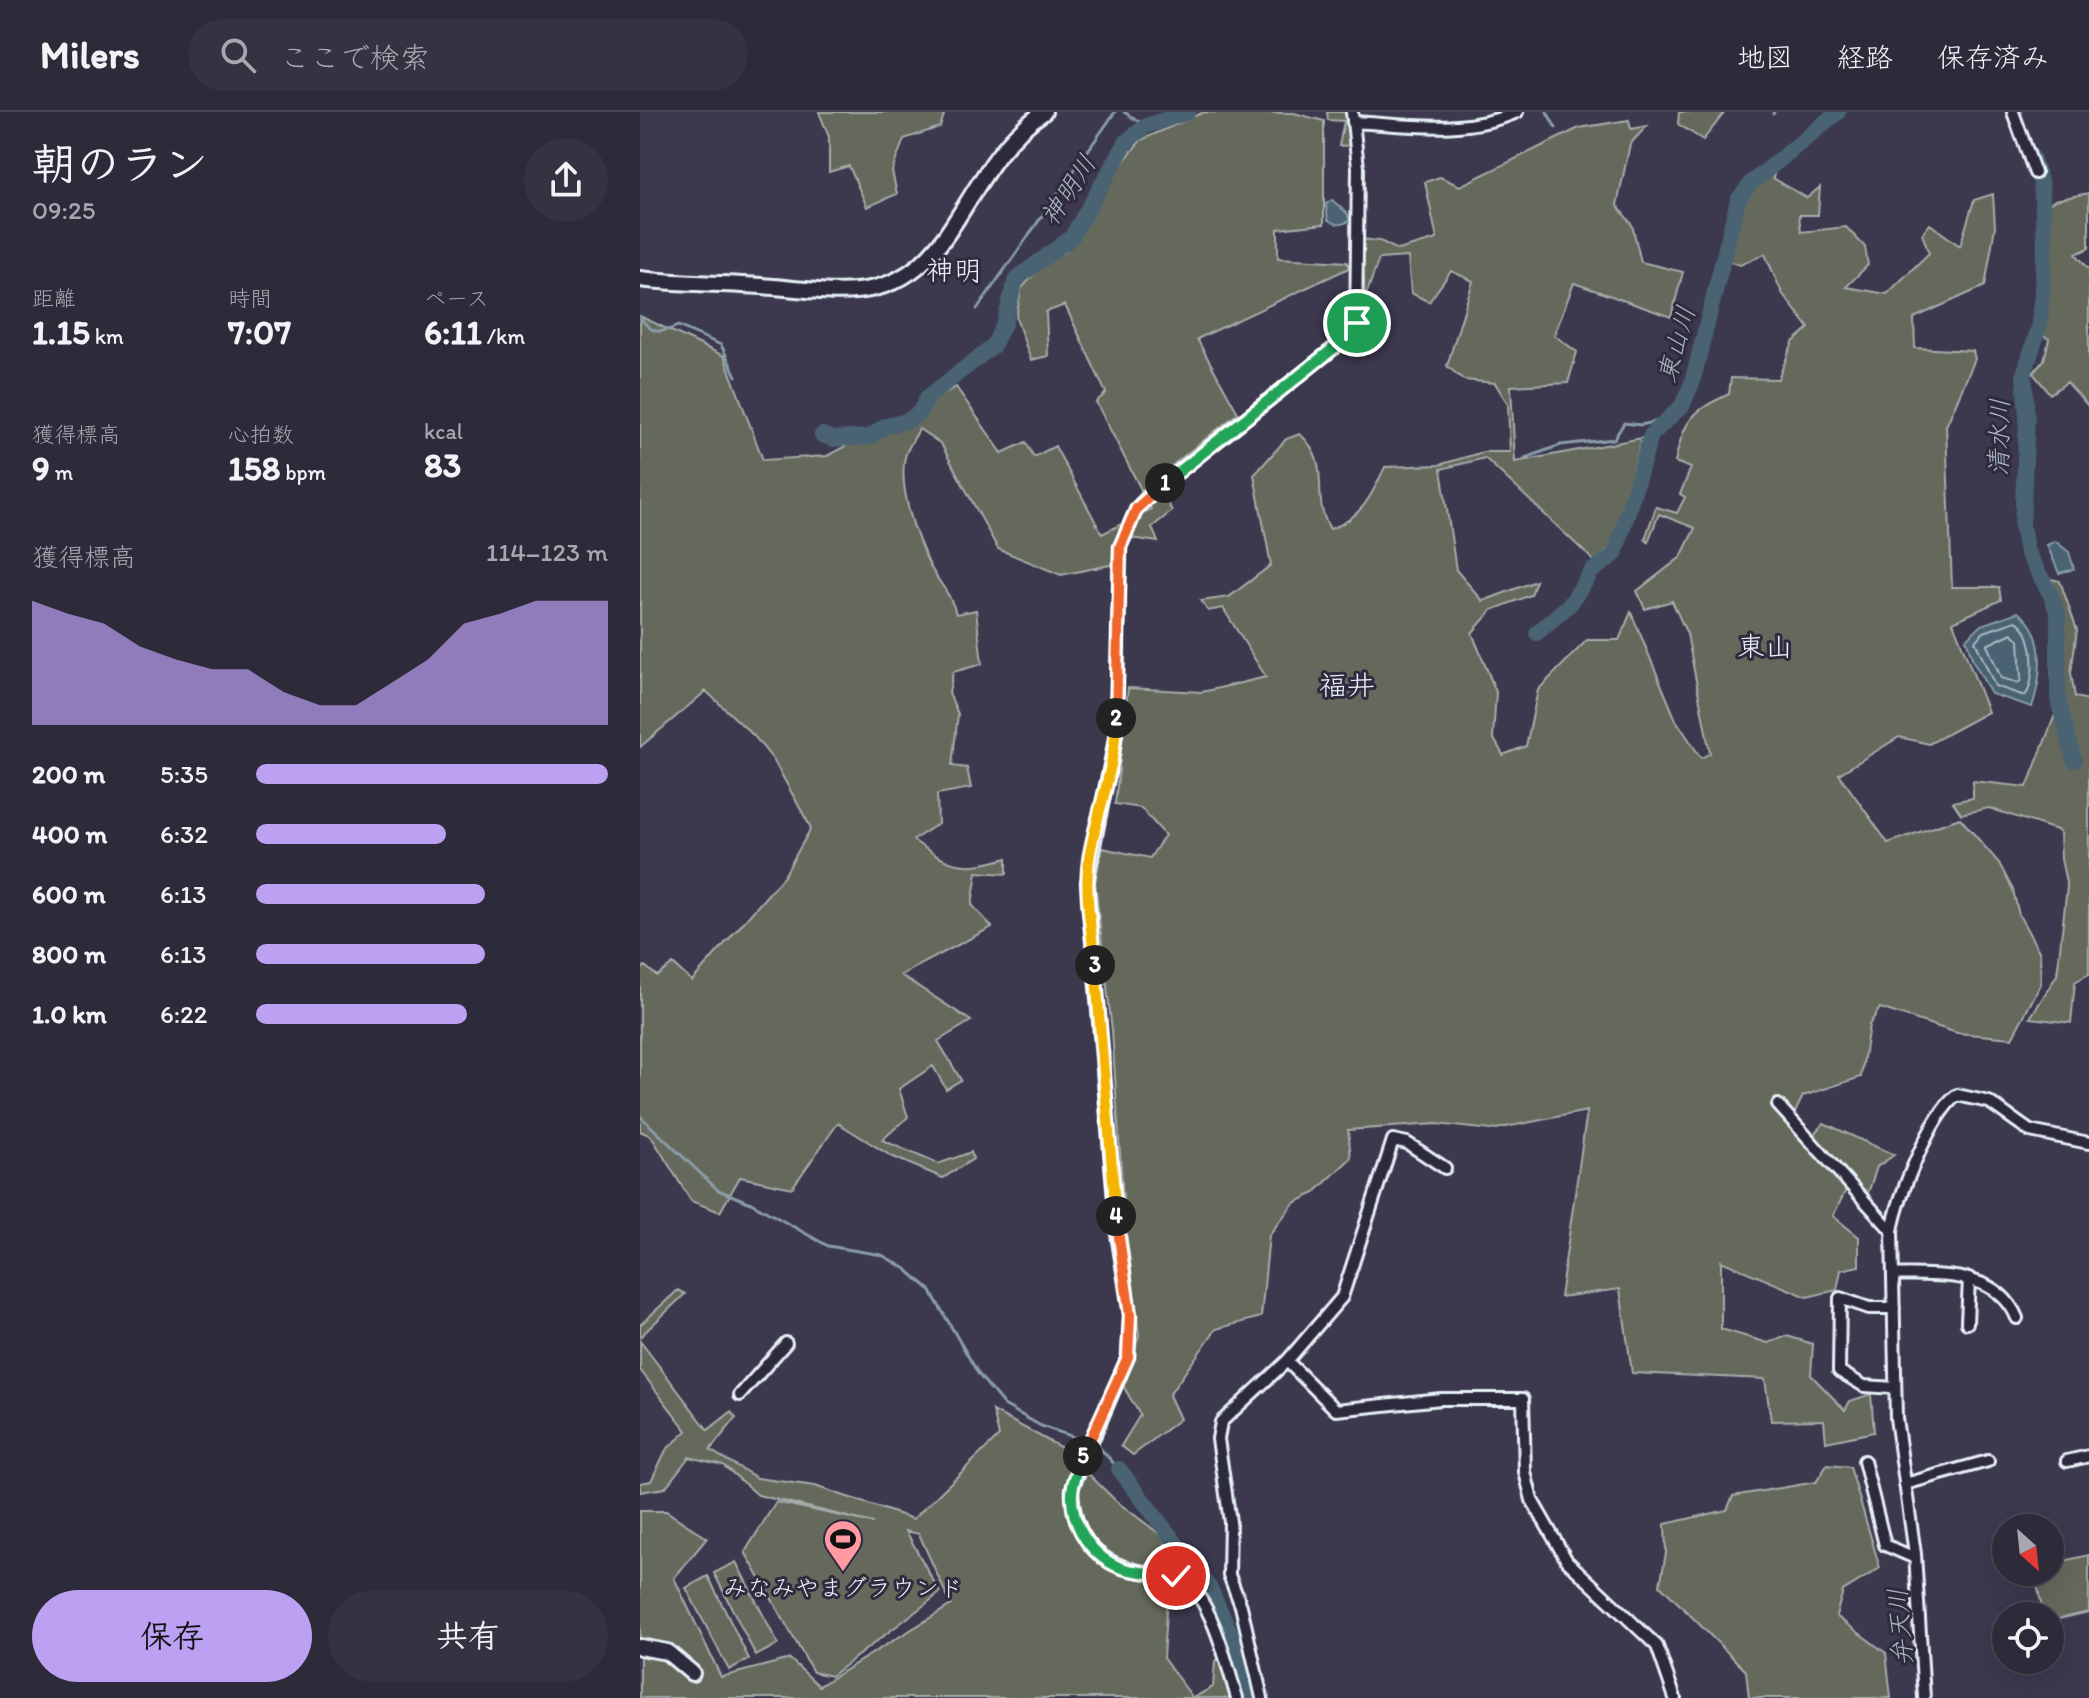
<!DOCTYPE html>
<html lang="ja">
<head>
<meta charset="utf-8">
<style>
	body { margin:0; font-family:Itim,"Klee One",sans-serif; background:#353242; color:#f1f3f6; height:100vh; display:flex; flex-direction:column; font-size:30px; white-space:nowrap }
	* { box-sizing:border-box; margin:0 }
	p { font-size:26px; color:#a7a7af }
	.icon { flex:none; width:44px; height:44px; fill:none; stroke:currentColor; stroke-width:2; stroke-linecap:round; stroke-linejoin:round }
	.map { position:relative; flex:1; overflow:hidden }
	.details { display:flex; flex-direction:column; background:#2d2a3a; width:640px }
	.details>* { flex:none }
	.needle { width:52px; rotate:153deg }
	.controls { position:absolute; left:1352px; top:1402px; display:grid; gap:16px }
	.controls a { display:grid; place-items:center; width:72px; height:72px; border-radius:50%; background:#2d2a3a; box-shadow:0 8px 32px #0002,0 0 0 2px #484654; font-size:40px }
	.pin { position:absolute; display:grid; place-items:center; width:68px; height:68px; color:#fff; margin:-34px; border:4px solid #fff; border-radius:50%; box-shadow:0 2px 8px #0007 }
	.km { position:absolute; width:40px; height:40px; margin:-20px; border-radius:50%; background:#222; color:#fff; font-size:22px; line-height:40px; text-align:center }
	.round { display:grid; place-items:center; flex:none; width:84px; height:84px; border-radius:42px; background:#353242 }
	.headline { display:flex; align-items:center; justify-content:space-between; height:136px; padding:0 32px }
	h1 { font-size:44px; font-weight:700; line-height:60px }
	.figures { display:grid; grid-template-columns:repeat(3,1fr); gap:12px; height:136px; padding:8px 32px }
	.figures div { display:grid; align-content:center }
	.figures b { font-size:34px; font-weight:700 }
	.figures small { font-size:22px; font-weight:400 }
	.figures p { font-size:22px }
	.chart { height:224px; padding:16px 32px }
	.chart p { display:flex; justify-content:space-between }
	.chart svg { width:100%; height:144px; margin-top:8px; fill:#bca0f2; opacity:.7 }
	.action { display:flex; gap:16px; margin-top:auto; padding:16px 32px }
	.action a { flex:1; height:92px; border-radius:48px; background:#bca0f2; color:#111; font-size:32px; font-weight:700; line-height:92px; text-align:center }
	.action a+a { background:#353242; color:#f1f3f6 }
	ul { padding:0 32px; list-style:none; font-size:26px }
	li { display:grid; grid-template-columns:128px 96px 1fr; align-items:center; height:60px }
	li i { height:20px; border-radius:10px; background:#bca0f2 }
	header { display:flex; align-items:center; gap:48px; box-sizing:border-box; height:112px; padding:0 40px; background:#2d2a3a; border-bottom:2px solid #484654 }
	header strong { font-size:38px }
	nav { display:flex; gap:44px; margin-inline-start:auto; font-size:28px }
	.search { width:560px; height:72px; background:#353242; display:flex; align-items:center; gap:20px; box-sizing:border-box; padding:0 28px; border-radius:44px; color:#a7a7af; font-size:30px }
	main { display:flex; flex:1; min-height:0 }
	.map>svg:first-child { display:block }
</style>
</head>
<body>
<header>
<strong>Milers</strong>
<div class="search"><svg class="icon" aria-label="search" viewBox="0 0 24 24"><circle cx="10" cy="10" r="6"/><path d="M15 15l6 6"/></svg>ここで検索</div>
<nav><a>地図</a><a>経路</a><a>保存済み</a></nav>
</header>
<main>
<section class="details">
<div class="headline"><div><h1>朝のラン</h1><p>09:25</p></div><a class="round"><svg class="icon" aria-label="share" viewBox="0 0 24 24"><path d="M12 15V3M7 8l5-5 5 5M5 13v7h14v-7"/></svg></a></div>
<div class="figures">
<div><p>距離</p><b>1.15<small> km</small></b></div>
<div><p>時間</p><b>7:07</b></div>
<div><p>ペース</p><b>6:11<small> /km</small></b></div>
</div>
<div class="figures">
<div><p>獲得標高</p><b>9<small> m</small></b></div>
<div><p>心拍数</p><b>158<small> bpm</small></b></div>
<div><p>kcal</p><b>83</b></div>
</div>
<div class="chart"><p><span>獲得標高</span>114–123 m</p>
<svg viewBox="0 0 160 44" preserveAspectRatio="none"><path d="M0 44V6L10 10L20 13L30 20L40 24L50 27L60 27L70 34L80 38L90 38L100 31L110 24L120 13L130 10L140 6L150 6L160 6V44z"/></svg>
</div>
<ul>
<li><b>200 m</b>5:35<i style="width:100%"></i></li>
<li><b>400 m</b>6:32<i style="width:54%"></i></li>
<li><b>600 m</b>6:13<i style="width:65%"></i></li>
<li><b>800 m</b>6:13<i style="width:65%"></i></li>
<li><b>1.0 km</b>6:22<i style="width:60%"></i></li>
</ul>
<div class="action"><a>保存</a><a>共有</a></div>
</section>
<div class="map">
<svg width="1449" height="1586" viewBox="0 0 1449 1586">
	<rect width="100%" height="100%" fill="#3c384e"/>
	<filter id="ink" filterUnits="userSpaceOnUse"><feTurbulence type="fractalNoise" baseFrequency=".0125" numOctaves="2"/><feDisplacementMap in="SourceGraphic" scale="16" xChannelSelector="R" yChannelSelector="G"/><feConvolveMatrix kernelMatrix="1 2 1 2 8 2 1 2 1" color-interpolation-filters="sRGB"/></filter>
	<g filter="url(#ink)">
		<path fill="#65695b" stroke="#a6adaa" stroke-width="2" d="M 179,0 L 305,0 L 300,15 L 264,27 L 252,59 L 257,82 L 227,95 L 209,54 L 189,60 L 189,25 Z
			M 564,0 L 654,1 L 684,9 L 684,112 L 638,117 L 638,146 L 707,150 L 709,156 L 557,227 L 598,301 L 515,367 L 532,399 L 512,415 L 518,430 L 491,426 L 470,453 L 421,463 L 358,437 L 301,332 L 279,317 C 275,326 267,336 265,345 C 258,376 276,426 290,454 C 299,471 311,482 316,502 L 336,498 L 342,552 L 313,560 L 309,581 L 318,602 L 312,654 L 327,656 L 331,676 L 297,682 L 298,712 L 273,728 C 311,755 322,759 367,746 L 367,762 L 337,760 L 332,793 L 352,815 L 261,863 L 331,909 L 298,929 L 321,968 L 306,977 L 293,954 L 259,977 L 268,1005 L 242,1028 L 298,1052 L 331,1040 L 333,1047 L 303,1066 L 251,1044 L 198,1011 L 152,1076 L 100,1065 L 80,1100 L 51,1089 L 11,1024 L 0,1019 L 0,859 L 5,854 L 17,864 L 33,852 L 52,869 L 144,764 L 171,716 L 134,649 L 114,624 L 66,579 L 0,635 L 0,204 L 84,244 L 123,348 L 187,344 L 316,275 L 362,341 L 386,330 L 394,345 L 415,334 L 462,422 L 511,397 L 456,290 L 466,281 L 425,193 L 406,200 L 408,244 L 391,248 L 376,206 L 381,177 L 405,150 L 425,140 L 473,62 L 501,28 Z
			M 687,0 L 712,0 L 716,33 L 699,34 L 704,9 L 688,8 Z
			M 1039,0 L 1085,0 L 1063,28 L 1038,12 Z
			M 989,8 L 991,17 L 1007,14 L 990,32 L 977,93 L 992,113 L 1001,150 L 1043,160 L 1031,205 L 934,171 L 914,223 L 937,240 L 928,271 L 871,274 L 875,350 L 1002,326 L 972,435 L 954,449 L 845,346 L 801,357 L 816,458 L 843,489 L 896,469 L 891,483 L 852,498 L 832,521 L 856,580 L 853,625 L 863,643 L 886,634 L 898,578 L 947,528 L 979,528 L 991,500 L 1036,608 L 1061,646 L 1070,641 L 1047,522 L 1032,489 L 1005,497 L 997,479 L 1041,445 L 1055,416 L 1019,402 L 1008,430 L 1005,427 L 1016,395 L 1037,401 L 1045,385 L 1040,382 L 1051,356 L 1035,350 C 1044,309 1050,300 1089,282 L 1091,266 L 1138,267 L 1153,230 L 1169,216 L 1142,181 L 1125,142 L 1100,153 L 1086,148 L 1083,143 C 1097,102 1099,83 1136,56 L 1133,66 L 1167,86 L 1180,75 L 1178,103 L 1159,103 L 1161,120 L 1206,115 L 1225,135 L 1228,153 L 1206,175 L 1247,182 L 1289,141 L 1282,122 L 1290,112 L 1320,134 L 1334,88 L 1353,82 L 1355,115 L 1345,174 L 1274,206 L 1275,236 L 1333,239 L 1335,247 L 1306,314 L 1312,475 L 1359,475 L 1361,488 L 1313,510 L 1348,600 L 1289,632 L 1259,625 L 1199,662 L 1248,731 L 1320,706 L 1359,751 L 1373,778 L 1379,803 L 1400,841 L 1401,872 L 1372,926 L 1317,921 L 1240,896 L 1229,913 L 1221,965 L 1163,984 L 1150,1011 L 1168,1028 L 1184,1011 L 1254,1043 L 1237,1055 L 1227,1084 L 1208,1074 L 1193,1104 L 1219,1125 L 1219,1154 L 1201,1158 L 1197,1178 L 1167,1185 L 1081,1149 L 1081,1217 L 1128,1231 L 1147,1224 L 1173,1232 L 1171,1263 L 1205,1298 L 1210,1289 L 1231,1282 L 1234,1320 L 1186,1330 L 1184,1308 L 1131,1309 L 1125,1267 L 992,1261 L 980,1177 L 920,1185 L 947,999 L 851,1018 L 796,1012 L 708,1018 L 711,1046 L 673,1082 L 654,1091 L 629,1123 L 621,1205 L 576,1217 L 529,1283 L 540,1307 L 493,1343 L 481,1334 L 500,1303 L 482,1272 L 499,1224 L 484,1103 L 472,919 L 455,770 L 462,736 L 510,746 L 525,723 L 501,696 L 475,692 L 488,576 L 562,580 L 626,565 L 583,496 L 568,499 L 561,489 L 589,485 L 631,453 L 614,363 L 646,327 L 660,322 C 694,353 669,383 690,417 C 721,407 732,383 745,355 L 799,353 L 843,340 L 870,340 L 868,292 L 855,271 L 824,268 L 807,254 L 833,169 L 811,159 L 789,190 L 771,181 L 768,145 L 739,147 L 725,186 L 721,127 L 740,129 L 758,138 L 797,127 L 785,70 L 800,65 L 820,74 L 939,16 Z
			M 1449,81 L 1449,136 L 1436,142 L 1449,157 L 1449,295 L 1427,270 L 1410,282 L 1393,261 L 1404,248 L 1409,227 L 1400,222 L 1407,132 L 1406,94 L 1415,88 Z
			M 1411,467 L 1420,469 L 1437,518 L 1431,561 L 1435,585 L 1449,588 L 1449,862 L 1435,870 L 1431,911 L 1390,906 L 1417,863 L 1427,775 L 1421,747 L 1420,719 L 1349,696 L 1321,702 L 1313,690 L 1333,686 L 1333,669 L 1387,675 L 1425,577 L 1423,503 Z
			M 38,1178 L 45,1182 L 0,1225 L 0,1213 Z
			M 0,1229 L 68,1318 L 91,1300 L 96,1306 L 70,1338 L 117,1366 L 175,1374 L 273,1407 L 359,1324 L 353,1299 L 422,1336 L 476,1389 L 525,1426 L 528,1470 L 523,1546 L 553,1586 L 573,1575 L 575,1549 L 580,1545 L 592,1586 L 0,1586 L 0,1399 L 26,1399 L 67,1426 L 34,1466 L 81,1565 L 150,1547 L 179,1574 L 311,1493 L 279,1422 L 266,1419 L 300,1481 L 191,1564 L 173,1560 L 105,1440 L 136,1390 L 233,1411 L 118,1383 L 83,1353 L 49,1345 L 25,1376 L 0,1380 L 0,1371 L 11,1369 L 26,1338 L 47,1319 L 0,1258 Z
			M 1187,1353 L 1210,1355 L 1240,1456 L 1203,1479 L 1196,1504 L 1246,1541 L 1251,1586 L 1109,1586 L 1106,1559 L 1020,1473 L 1026,1441 L 1025,1412 L 1087,1398 L 1093,1384 L 1176,1370 Z
			M 1449,1443 L 1449,1500 L 1410,1509 L 1410,1504 L 1404,1504 L 1394,1460 L 1410,1460 L 1410,1452 Z
			M 96,1450 L 138,1532 L 116,1544 L 74,1461 Z
			M 68,1464 L 109,1547 L 89,1558 L 46,1476 Z"/>
		<path fill="#4a6372" stroke="#899ca8" stroke-width="2" d="M 692,88 L 707,101 L 710,108 C 702,114 696,113 688,108 L 686,92 Z
			M 1415,429 L 1429,440 L 1434,457 L 1419,461 L 1407,433 Z
			M 1378,500 C 1407,520 1402,565 1392,595 L 1351,582 L 1333,549 L 1326,527 L 1341,513 Z"/>
		<g fill="none" stroke-linecap="round" stroke-linejoin="round">
			<path stroke="#a9b8c2" stroke-width="2" d="M 1376,509 C 1395,518 1397,569 1385,584 L 1355,574 L 1335,529 L 1344,520 Z
				M 1372,521 L 1379,528 L 1381,568 L 1378,571 L 1361,566 L 1347,533 Z"/>
			<path stroke="#899ca8" stroke-width="3" d="M 484,0 L 506,14
				M 907,0 L 916,16
				M 1133,2 L 1134,0
				M 337,197 L 475,0
				M 0,205 C 11,222 20,222 38,214 L 81,233 L 96,264
				M 885,346 L 921,333 L 974,327 L 984,311 L 1001,313 L 1023,308
				M 0,1004 L 78,1078 L 111,1091 L 188,1134 L 242,1143 L 266,1157 L 290,1178 L 339,1263 L 364,1293 L 401,1314 L 457,1333 L 479,1357"/>
			<path stroke="#4a6372" stroke-width="16" d="M 1392,45 L 1401,72 L 1405,132 L 1400,212 L 1384,262 L 1387,306 L 1382,414 L 1387,440 L 1412,485 L 1418,503 L 1418,587 L 1434,648
				M 182,323 L 193,327 L 230,325 L 245,314 L 267,309 L 279,301 L 288,285 L 353,234 L 364,212 L 376,167 L 431,126 L 487,29 L 506,14 L 548,0
				M 897,521 L 930,492 L 952,459 L 975,442 L 1011,323 L 1042,294 L 1052,271 L 1098,88 L 1111,71 L 1198,0
				M 479,1357 L 569,1475 L 590,1520 L 611,1586"/>
			<defs>
				<path id="street" d="M 1373,0 L 1395,61
					M 713,10 C 768,13 825,23 877,0
					M 1138,993 L 1252,1119
					M 1253,1162 C 1297,1164 1357,1157 1377,1206
					M 1254,1196 L 1229,1196 L 1200,1186 L 1199,1259 L 1224,1274 L 1255,1276
					M 1327,1211 L 1329,1166
					M 647,1249 L 696,1298 L 801,1287 L 883,1287 L 885,1360 L 892,1388 L 927,1449 L 1017,1534 L 1035,1586
					M 100,1283 L 146,1231
					M 1224,1349 L 1245,1433 L 1275,1446
					M 1427,1349 L 1449,1344
					M 1265,1372 L 1348,1349
					M 597,1586 C 587,1553 573,1491 545,1469 C 535,1462 521,1462 509,1461 C 459,1453 434,1429 432,1377 L 488,1245 L 490,1203 L 477,1123 L 447,770 L 476,622 L 480,435 L 497,396 L 509,383 L 704,228 L 716,214 L 718,55 L 712,0
					M 622,1586 L 601,1494 L 589,1463 L 590,1410 L 578,1327 L 581,1310 L 647,1249 L 702,1185 L 753,1028 L 767,1031 L 805,1056
					M 1284,1586 L 1275,1442 L 1256,1306 L 1252,1119 C 1258,1085 1290,1004 1317,983 L 1349,990 L 1390,1019 L 1449,1031"/>
				<path id="secondary" d="M 0,167 C 40,172 81,171 122,174 C 199,180 256,196 307,122 C 338,77 357,31 404,0
					M 0,1535 L 27,1540 L 52,1561"/>
			</defs>
			<use href="#street" stroke="#e8f1f8" stroke-width="16"/>
			<use href="#secondary" stroke="#e8f1f8" stroke-width="20"/>
			<use href="#street" stroke="#2f2a3d" stroke-width="10"/>
			<use href="#secondary" stroke="#2f2a3d" stroke-width="14"/>
		</g>
	</g>
	<g fill="none" stroke-linecap="round" stroke-linejoin="round" filter="url(#ink)">
		<defs>
			<path id="split-1" d="M 525,371 L 704,228 L 717,211"/>
			<path id="split-2" d="M 476,606 L 480,435 L 497,396 L 525,371"/>
			<path id="split-3" d="M 455,853 C 452,819 444,781 449,747 C 457,699 476,655 476,606"/>
			<path id="split-4" d="M 455,853 L 476,1104"/>
			<path id="split-5" d="M 443,1344 L 488,1245 L 490,1203 L 476,1104"/>
			<path id="split-6" d="M 443,1344 C 439,1355 433,1368 432,1380 C 430,1413 453,1448 485,1457 C 501,1461 519,1462 536,1464"/>
		</defs>
		<use href="#split-1" stroke="#fff" stroke-width="16"/>
		<use href="#split-2" stroke="#fff" stroke-width="16"/>
		<use href="#split-3" stroke="#fff" stroke-width="16"/>
		<use href="#split-4" stroke="#fff" stroke-width="16"/>
		<use href="#split-5" stroke="#fff" stroke-width="16"/>
		<use href="#split-6" stroke="#fff" stroke-width="16"/>
		<use href="#split-1" stroke="#22a559" stroke-width="10"/>
		<use href="#split-2" stroke="#f0652b" stroke-width="10"/>
		<use href="#split-3" stroke="#f5b400" stroke-width="10"/>
		<use href="#split-4" stroke="#f5b400" stroke-width="10"/>
		<use href="#split-5" stroke="#f0652b" stroke-width="10"/>
		<use href="#split-6" stroke="#22a559" stroke-width="10"/>
	</g>
	<defs>
		<symbol id="stadium-pin" viewBox="-11 -11 22 30"><path d="M0 17L-7.5 6A9.5 9.5 0 1 1 7.5 6Z" fill="#ff9aa2" stroke="#2f2a3d"/><path d="M0-5a6.5 5 0 1 0 0 10a6.5 5 0 1 0 0-10ZM-3.5-1.8h7v3.6h-7Z" fill="#111"/></symbol>
	</defs>
	<g fill-rule="evenodd">
		<use href="#stadium-pin" x="181" y="1405" width="44" height="60"/>
	</g>
	<g text-anchor="middle" stroke-width="6" stroke-linejoin="round" paint-order="stroke">
		<g font-size="24" fill="#e8f1f8" stroke="#2f2a3d">
			<text x="203" y="1484">みなみやまグラウンド</text>
		</g>
		<g font-size="26" font-style="italic" fill="#a9b8c2" stroke="#2f2a3d">
			<text transform="translate(428 78) rotate(-57)" y="9">神明川</text>
			<text transform="translate(1036 232) rotate(-74)" y="9">東山川</text>
			<text transform="translate(1359 325) rotate(-89)" y="9">清水川</text>
			<text transform="translate(1260 1515) rotate(-94)" y="9">弁天川</text>
		</g>
		<g font-size="28" fill="#e8f1f8" stroke="#2f2a3d">
			<text x="314" y="168">神明</text>
			<text x="1125" y="544">東山</text>
			<text x="707" y="583">福井</text>
		</g>
	</g>
</svg>
<div class="controls">
<a><svg class="needle" viewBox="-14 -14 28 28"><path d="M0-13l5 13h-10z" fill="#e53935"/><path d="M0 13l5-13h-10z" fill="#a7a7af"/></svg></a>
<a><svg class="icon" aria-label="locate" viewBox="0 0 24 24"><circle cx="12" cy="12" r="6"/><path d="M12 2v4M12 18v4M2 12h4M18 12h4"/></svg></a>
</div>
<div class="pin" style="left:717px;top:211px;background:#1e9e55"><svg class="icon" aria-label="arrive" viewBox="0 0 24 24"><path d="M6 21V4h12l-3 4 3 4H6"/></svg></div>
<div class="pin" style="left:536px;top:1464px;background:#d93025"><svg class="icon" aria-label="check" viewBox="0 0 24 24"><path d="M5 12l5 5 9-10"/></svg></div>
<b class="km" style="left:525px;top:371px">1</b>
<b class="km" style="left:476px;top:606px">2</b>
<b class="km" style="left:455px;top:853px">3</b>
<b class="km" style="left:476px;top:1104px">4</b>
<b class="km" style="left:443px;top:1344px">5</b>
</div>
</main>
</body>
</html>
